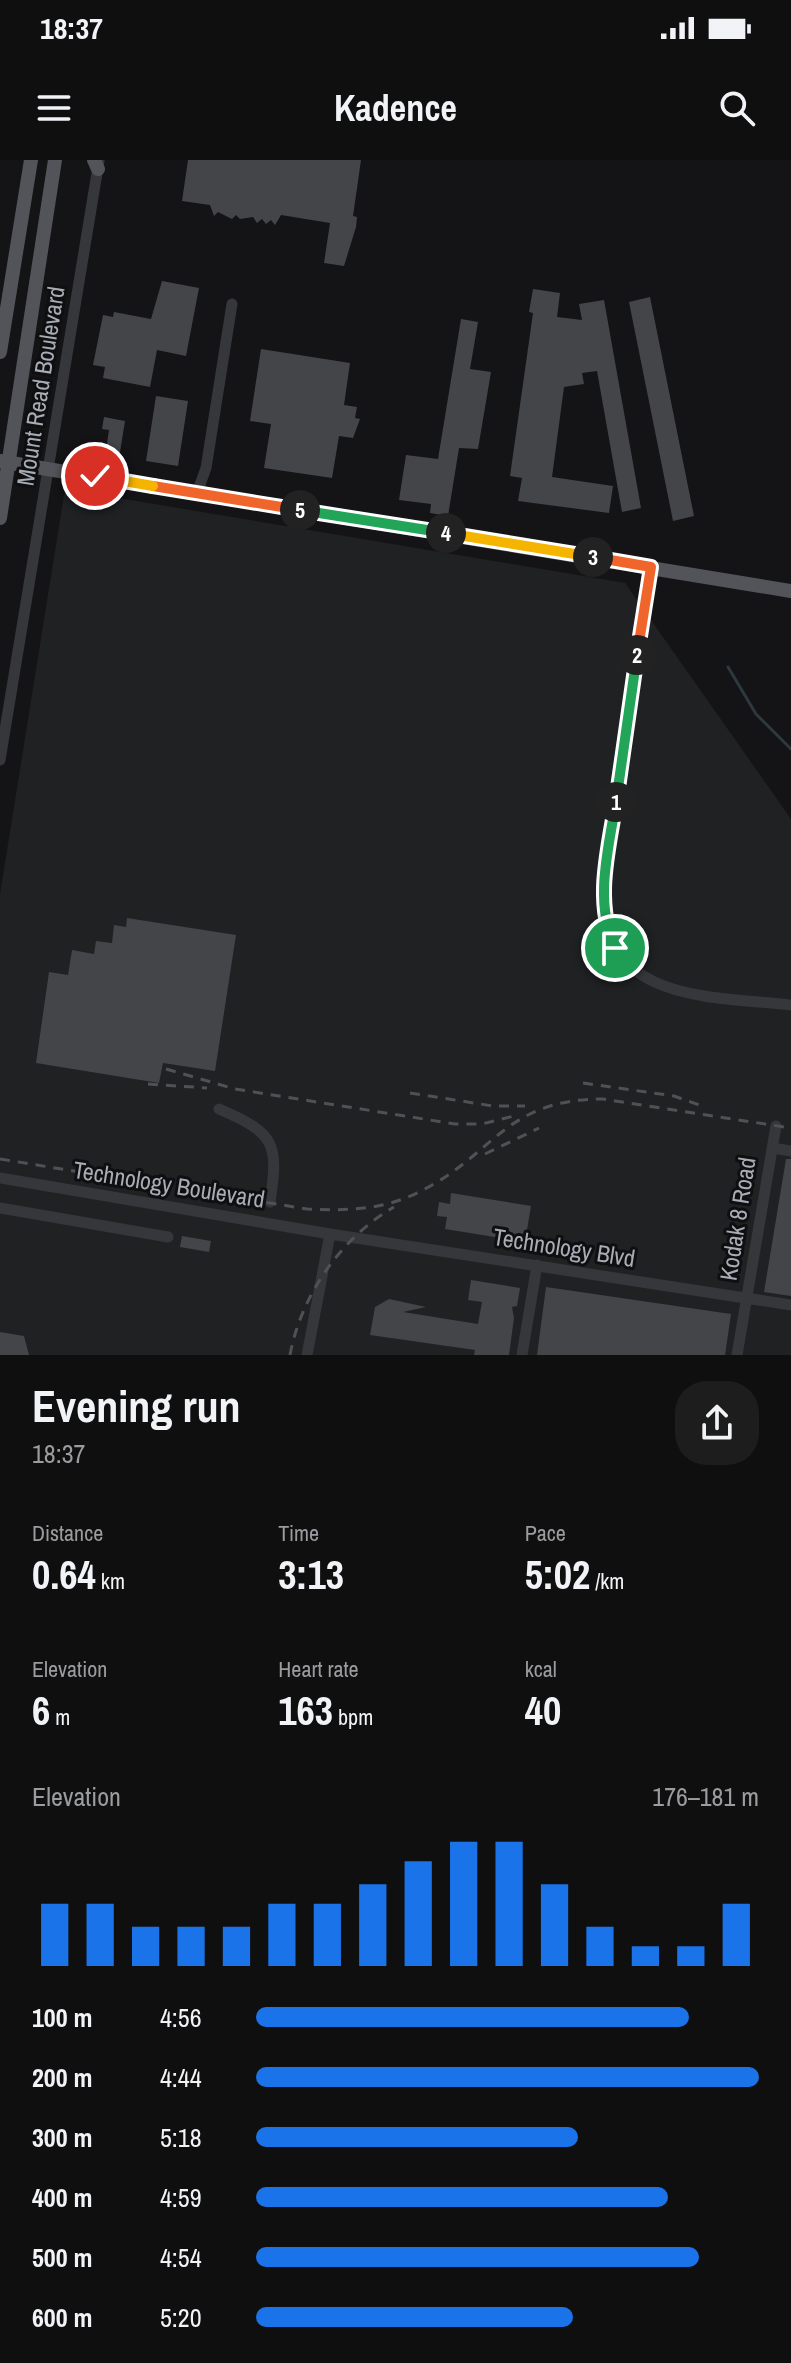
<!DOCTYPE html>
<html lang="en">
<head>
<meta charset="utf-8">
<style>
	body { margin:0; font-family:"Archivo Narrow",sans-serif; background:#1d1d1e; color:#f1f3f6; height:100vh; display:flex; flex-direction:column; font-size:30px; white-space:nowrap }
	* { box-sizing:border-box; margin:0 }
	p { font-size:26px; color:#9b9c9f }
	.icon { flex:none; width:44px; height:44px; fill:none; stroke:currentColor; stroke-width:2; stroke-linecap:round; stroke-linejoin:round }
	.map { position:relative; height:1195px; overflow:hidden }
	.sheet { display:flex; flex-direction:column; background:#0f0f10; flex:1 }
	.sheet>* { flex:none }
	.pin { position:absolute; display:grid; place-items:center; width:68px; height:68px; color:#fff; margin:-34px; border:4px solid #fff; border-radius:50%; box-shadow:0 2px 8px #0007 }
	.km { position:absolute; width:40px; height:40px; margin:-20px; border-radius:50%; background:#222; color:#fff; font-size:22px; line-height:40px; text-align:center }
	.round { display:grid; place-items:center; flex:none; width:84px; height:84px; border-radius:32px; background:#1d1d1e }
	.summary { display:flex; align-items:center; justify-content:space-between; height:136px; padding:0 32px }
	h1 { font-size:44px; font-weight:700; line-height:60px }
	.stats { display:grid; grid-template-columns:repeat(3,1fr); gap:12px; height:136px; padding:8px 32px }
	.stats div { display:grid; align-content:center }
	.stats b { font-size:40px; font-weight:700 }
	.stats small { font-size:22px; font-weight:400 }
	.stats p { font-size:22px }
	.chart { height:224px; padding:16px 32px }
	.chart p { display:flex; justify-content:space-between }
	.chart svg { width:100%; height:144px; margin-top:8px; stroke:#1a73e8; stroke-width:6 }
	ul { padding:0 32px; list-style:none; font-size:26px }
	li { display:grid; grid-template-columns:128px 96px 1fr; align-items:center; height:60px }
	li i { height:20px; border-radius:10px; background:#1a73e8 }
	.status { display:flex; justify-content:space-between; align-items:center; height:56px; padding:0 40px; background:#0f0f10; direction:ltr }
	.status svg { height:22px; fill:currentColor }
	header { display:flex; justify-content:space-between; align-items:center; height:104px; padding:0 32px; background:#0f0f10; font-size:36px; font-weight:700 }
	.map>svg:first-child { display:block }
</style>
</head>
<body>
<div class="status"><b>18:37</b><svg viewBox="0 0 49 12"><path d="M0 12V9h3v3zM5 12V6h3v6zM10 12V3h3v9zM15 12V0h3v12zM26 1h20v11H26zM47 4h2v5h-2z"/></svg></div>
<header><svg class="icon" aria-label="menu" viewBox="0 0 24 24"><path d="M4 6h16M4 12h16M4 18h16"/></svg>Kadence<svg class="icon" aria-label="search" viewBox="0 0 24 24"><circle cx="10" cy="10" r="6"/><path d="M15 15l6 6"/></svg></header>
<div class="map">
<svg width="791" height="1195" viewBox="0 0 791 1195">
	<rect width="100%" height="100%" fill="#141416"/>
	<path fill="#202123" d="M 65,329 L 625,423 L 791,659 L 791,1195 L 0,1195 L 0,734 Z"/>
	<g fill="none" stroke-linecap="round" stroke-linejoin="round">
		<path stroke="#2e383e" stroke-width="3" d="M 728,507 L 756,554 L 791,589"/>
	</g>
	<path fill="#434549" d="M 188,0 L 361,0 L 353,56 L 357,57 L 356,67 L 344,106 L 324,103 L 330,63 L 281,55 L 275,65 L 271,60 L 266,64 L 262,59 L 257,63 L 253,57 L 240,59 L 236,55 L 232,59 L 218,52 L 214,56 L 210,45 L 182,41 Z
		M 162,121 L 199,128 L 186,196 L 157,190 L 150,227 L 103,218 L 105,207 L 93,205 L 103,155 L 113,157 L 114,152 L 151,159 Z
		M 533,129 L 560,133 L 557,157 L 582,160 L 579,144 L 604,140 L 641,348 L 622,352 L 597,211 L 582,213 L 584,224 L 564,227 L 552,317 L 613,326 L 609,353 L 518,341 L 522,318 L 510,316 L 533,153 L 529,152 Z
		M 650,137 L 694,356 L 673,361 L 629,142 Z
		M 461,159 L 478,162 L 470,209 L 491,212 L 478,289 L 459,288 L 448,356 L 430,353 L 431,344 L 399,340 L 406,295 L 438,299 Z
		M 261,189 L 350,203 L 344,245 L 357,247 L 355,258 L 360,259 L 353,278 L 339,276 L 332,318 L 264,308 L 271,264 L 250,261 Z
		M 156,236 L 188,241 L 178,306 L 146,301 Z
		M 104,257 L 125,261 L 120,292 L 106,290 L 109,270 L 102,269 Z
		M 127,758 L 236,775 L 215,911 L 163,903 L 159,923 L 36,903 L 49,812 L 68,815 L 72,790 L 94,794 L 96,781 L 112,783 L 114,765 L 126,767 Z
		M 786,999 L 791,999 L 791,1136 L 764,1132 Z
		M 451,1033 L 531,1046 L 525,1082 L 445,1069 L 447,1057 L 437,1056 L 439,1042 L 450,1044 Z
		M 182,1076 L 211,1081 L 209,1092 L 180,1087 Z
		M 471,1120 L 520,1128 L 517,1146 L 512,1147 L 514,1158 L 509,1195 L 474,1195 L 475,1190 L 370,1175 L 375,1147 L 389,1139 L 426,1147 L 403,1152 L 478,1164 L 482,1142 L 468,1140 Z
		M 546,1127 L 731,1154 L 725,1195 L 537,1195 Z
		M 0,1172 L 24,1176 L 29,1195 L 0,1195 Z"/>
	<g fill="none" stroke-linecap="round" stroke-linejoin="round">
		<path stroke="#36373b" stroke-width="11" d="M 197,333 L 206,308 L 232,144
			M 651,407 L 603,736 C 604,843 712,836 791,845
			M 0,600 L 99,1
			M 219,949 C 275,973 279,983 270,1042
			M 772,988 L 791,991
			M 0,1018 L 330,1074 L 791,1145
			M 0,1048 L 168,1077
			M 307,1195 L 330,1074
			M 522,1195 L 537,1105
			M 737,1195 L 776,966"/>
		<path stroke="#525459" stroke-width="14" d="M 94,0 L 98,9
			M 0,192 L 31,0
			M 29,306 L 791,431
			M 0,358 L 55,0"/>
		<path stroke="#4f5155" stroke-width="3" stroke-dasharray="10 8" stroke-linecap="butt" d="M 166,909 L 235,929 L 455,964 L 482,964 L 514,956
			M 583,923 L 674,936 L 702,946
			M 148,924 L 207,928
			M 410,933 L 493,946 L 525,946
			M 485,994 L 539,968
			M 0,999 L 307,1049 C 347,1051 385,1050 421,1031 C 495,994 505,939 603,939 L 791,968
			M 290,1195 C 301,1135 342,1077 394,1047"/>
		<path stroke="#525459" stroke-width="14" d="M 0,301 L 29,306"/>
	</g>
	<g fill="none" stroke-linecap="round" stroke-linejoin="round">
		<defs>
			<path id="split-1" d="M 615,788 C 594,742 608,691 616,642"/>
			<path id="split-2" d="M 616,642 L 637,495"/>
			<path id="split-3" d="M 593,397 L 651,407 L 637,495"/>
			<path id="split-4" d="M 446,373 L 593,397"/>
			<path id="split-5" d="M 300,350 L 446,373"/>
			<path id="split-6" d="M 153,326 L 300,350"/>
			<path id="split-7" d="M 95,316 L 153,326"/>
		</defs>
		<use href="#split-1" stroke="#fff" stroke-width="16"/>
		<use href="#split-2" stroke="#fff" stroke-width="16"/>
		<use href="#split-3" stroke="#fff" stroke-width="16"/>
		<use href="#split-4" stroke="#fff" stroke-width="16"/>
		<use href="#split-5" stroke="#fff" stroke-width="16"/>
		<use href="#split-6" stroke="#fff" stroke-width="16"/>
		<use href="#split-7" stroke="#fff" stroke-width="16"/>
		<use href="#split-1" stroke="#22a559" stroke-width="10"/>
		<use href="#split-2" stroke="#22a559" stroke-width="10"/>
		<use href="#split-3" stroke="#f0652b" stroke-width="10"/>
		<use href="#split-4" stroke="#f5b400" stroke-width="10"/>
		<use href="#split-5" stroke="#22a559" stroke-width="10"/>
		<use href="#split-6" stroke="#f0652b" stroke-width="10"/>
		<use href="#split-7" stroke="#f5b400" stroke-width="10"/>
	</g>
	<g text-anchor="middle" stroke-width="6" stroke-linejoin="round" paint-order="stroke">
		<g font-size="24" fill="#a7acb5" stroke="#0f0f11">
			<text transform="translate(41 226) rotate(-81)" y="8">Mount Read Boulevard</text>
			<text transform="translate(169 1025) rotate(9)" y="8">Technology Boulevard</text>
			<text transform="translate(738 1059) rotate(-81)" y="8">Kodak 8 Road</text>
			<text transform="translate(564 1088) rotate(9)" y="8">Technology Blvd</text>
		</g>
	</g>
</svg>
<div class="pin" style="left:615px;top:788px;background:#1e9e55"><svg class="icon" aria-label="arrive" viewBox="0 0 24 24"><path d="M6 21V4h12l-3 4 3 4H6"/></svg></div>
<div class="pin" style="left:95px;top:316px;background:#d93025"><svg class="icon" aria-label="check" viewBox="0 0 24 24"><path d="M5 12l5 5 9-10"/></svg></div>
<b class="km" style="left:616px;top:642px">1</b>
<b class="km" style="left:637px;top:495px">2</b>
<b class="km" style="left:593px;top:397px">3</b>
<b class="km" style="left:446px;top:373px">4</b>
<b class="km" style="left:300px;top:350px">5</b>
</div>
<section class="sheet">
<div class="summary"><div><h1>Evening run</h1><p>18:37</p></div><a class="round"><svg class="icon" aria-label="share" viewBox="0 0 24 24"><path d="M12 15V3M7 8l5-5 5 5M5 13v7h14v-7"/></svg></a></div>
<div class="stats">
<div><p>Distance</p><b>0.64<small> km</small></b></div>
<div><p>Time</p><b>3:13</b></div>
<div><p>Pace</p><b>5:02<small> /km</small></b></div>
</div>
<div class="stats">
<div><p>Elevation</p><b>6<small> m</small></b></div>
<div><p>Heart rate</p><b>163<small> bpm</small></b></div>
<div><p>kcal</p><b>40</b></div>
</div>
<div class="chart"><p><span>Elevation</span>176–181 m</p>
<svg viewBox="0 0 160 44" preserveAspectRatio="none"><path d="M5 44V25M15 44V25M25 44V32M35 44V32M45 44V32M55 44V25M65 44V25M75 44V19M85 44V12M95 44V6M105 44V6M115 44V19M125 44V32M135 44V38M145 44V38M155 44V25"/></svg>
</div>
<ul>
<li><b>100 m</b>4:56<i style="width:86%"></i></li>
<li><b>200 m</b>4:44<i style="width:100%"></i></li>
<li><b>300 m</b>5:18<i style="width:64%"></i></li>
<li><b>400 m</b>4:59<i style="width:82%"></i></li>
<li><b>500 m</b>4:54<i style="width:88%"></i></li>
<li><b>600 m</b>5:20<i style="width:63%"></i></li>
</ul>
</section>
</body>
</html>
